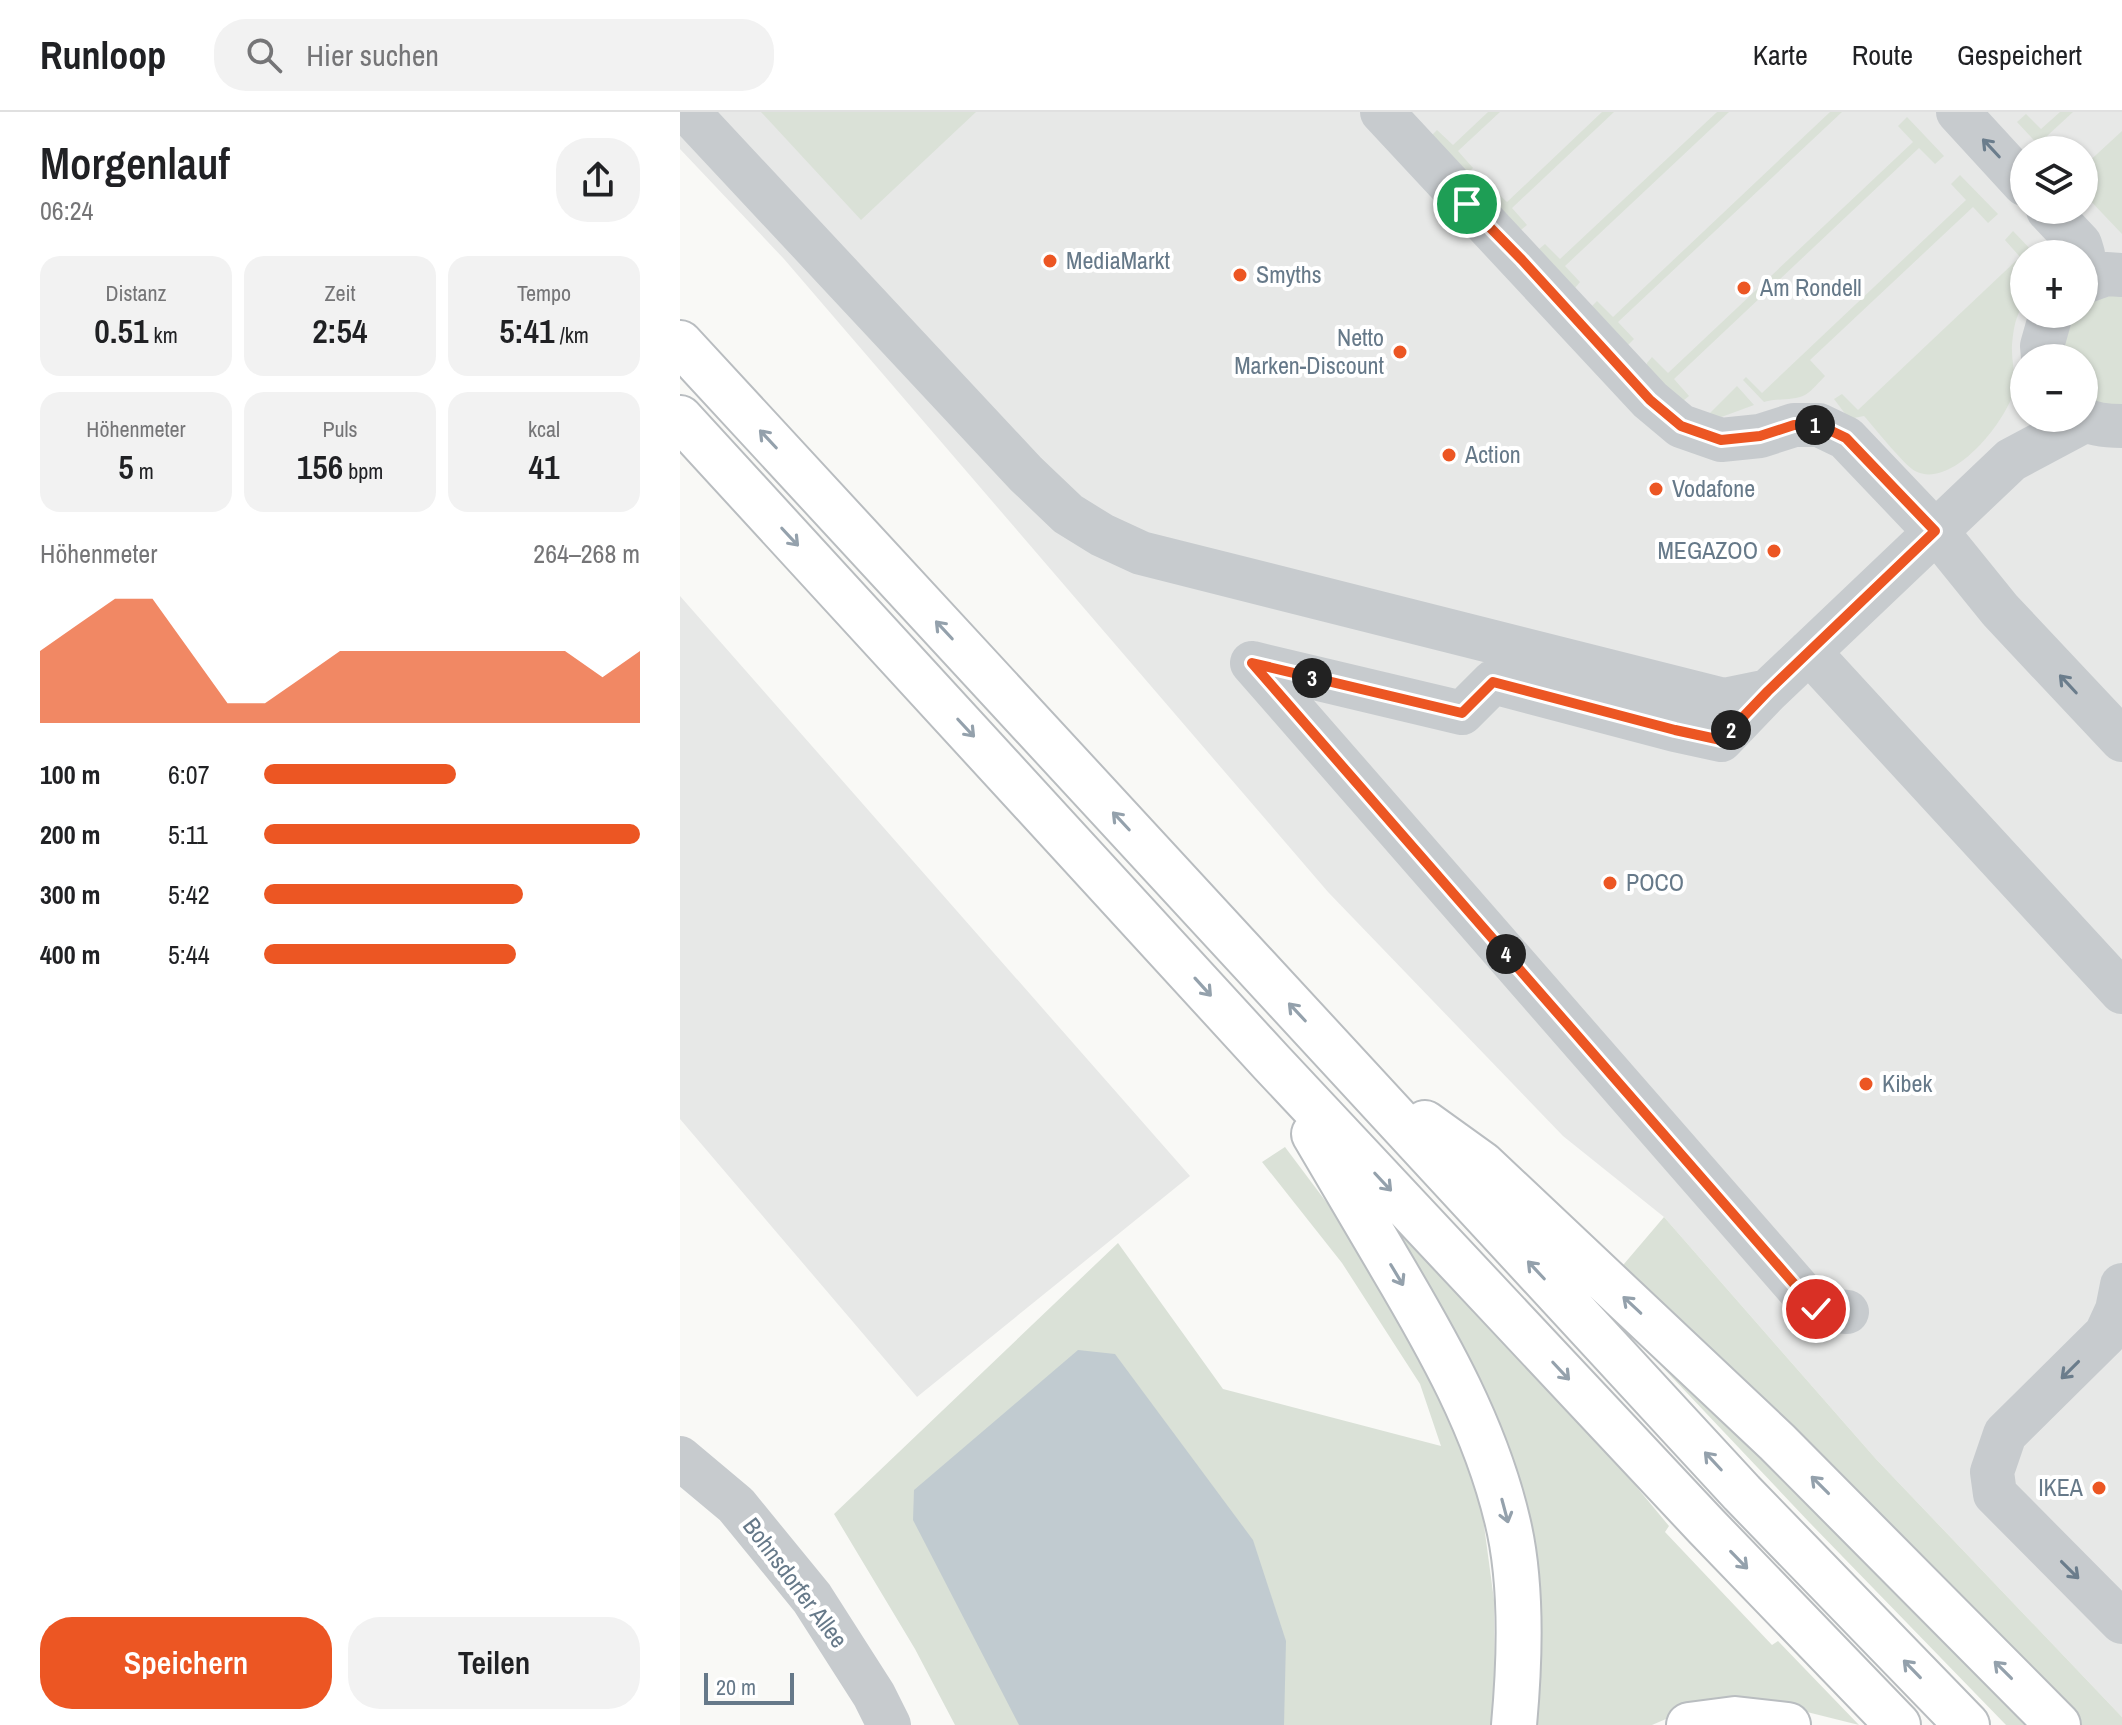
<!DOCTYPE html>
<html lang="de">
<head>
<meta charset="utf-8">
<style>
	body { margin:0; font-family:"Archivo Narrow",sans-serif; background:#f2f2f2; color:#202124; height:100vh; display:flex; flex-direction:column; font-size:30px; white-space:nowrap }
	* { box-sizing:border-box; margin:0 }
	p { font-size:26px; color:#757577 }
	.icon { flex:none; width:44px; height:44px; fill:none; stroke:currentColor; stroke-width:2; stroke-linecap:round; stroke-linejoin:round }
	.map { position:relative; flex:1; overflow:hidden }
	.side { display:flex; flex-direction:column; background:#fff; width:680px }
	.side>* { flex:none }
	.buttons { position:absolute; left:1330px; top:24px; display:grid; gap:16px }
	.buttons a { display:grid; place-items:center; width:88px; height:88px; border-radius:50%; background:#fff; box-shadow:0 2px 6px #0004; font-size:40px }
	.scale { position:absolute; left:24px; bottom:20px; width:90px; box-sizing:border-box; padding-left:8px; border:4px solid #667989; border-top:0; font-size:22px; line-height:28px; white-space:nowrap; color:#667989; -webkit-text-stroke:6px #fff; paint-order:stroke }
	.pin { position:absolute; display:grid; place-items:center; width:68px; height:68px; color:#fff; margin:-34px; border:4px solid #fff; border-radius:50%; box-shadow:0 2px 8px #0007 }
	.km { position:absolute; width:40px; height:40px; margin:-20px; border-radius:50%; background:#222; color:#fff; font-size:22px; line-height:40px; text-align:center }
	.round { display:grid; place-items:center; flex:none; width:84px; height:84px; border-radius:32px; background:#f2f2f2 }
	.overview { display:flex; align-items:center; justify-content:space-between; height:136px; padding:0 40px }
	h1 { font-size:44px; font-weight:600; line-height:60px }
	.stats { display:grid; grid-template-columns:repeat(3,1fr); gap:12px; height:136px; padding:8px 40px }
	.stats div { display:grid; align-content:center; border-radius:20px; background:#f2f2f2; text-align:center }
	.stats b { font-size:34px; font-weight:600 }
	.stats small { font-size:22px; font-weight:400 }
	.stats p { font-size:22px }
	.chart { height:224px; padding:16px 40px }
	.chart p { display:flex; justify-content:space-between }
	.chart svg { width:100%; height:144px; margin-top:8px; fill:#ec5623; opacity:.7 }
	.button { display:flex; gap:16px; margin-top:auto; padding:16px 40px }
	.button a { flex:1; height:92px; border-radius:32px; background:#ec5623; color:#fff; font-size:32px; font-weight:600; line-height:92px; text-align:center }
	.button a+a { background:#f2f2f2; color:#202124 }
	ul { padding:0 40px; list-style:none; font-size:26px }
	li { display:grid; grid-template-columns:128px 96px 1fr; align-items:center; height:60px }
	li i { height:20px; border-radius:10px; background:#ec5623 }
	header { display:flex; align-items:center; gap:48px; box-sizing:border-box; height:112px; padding:0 40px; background:#fff; border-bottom:2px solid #e0e0e0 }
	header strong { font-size:38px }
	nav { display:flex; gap:44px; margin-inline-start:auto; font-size:28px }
	.search { width:560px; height:72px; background:#f2f2f2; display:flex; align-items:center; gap:20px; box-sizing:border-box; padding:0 28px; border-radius:32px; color:#757577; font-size:30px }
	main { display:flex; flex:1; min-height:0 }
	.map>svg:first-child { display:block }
</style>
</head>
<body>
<header>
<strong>Runloop</strong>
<div class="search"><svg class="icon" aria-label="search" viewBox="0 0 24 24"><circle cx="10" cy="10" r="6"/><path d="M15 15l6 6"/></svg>Hier suchen</div>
<nav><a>Karte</a><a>Route</a><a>Gespeichert</a></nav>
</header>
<main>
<section class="side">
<div class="overview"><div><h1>Morgenlauf</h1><p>06:24</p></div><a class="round"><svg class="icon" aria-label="share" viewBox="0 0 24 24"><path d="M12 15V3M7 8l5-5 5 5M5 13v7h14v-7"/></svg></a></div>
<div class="stats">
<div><p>Distanz</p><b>0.51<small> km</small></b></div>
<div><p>Zeit</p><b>2:54</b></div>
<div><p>Tempo</p><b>5:41<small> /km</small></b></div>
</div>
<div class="stats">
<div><p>Höhenmeter</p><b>5<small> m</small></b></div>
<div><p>Puls</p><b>156<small> bpm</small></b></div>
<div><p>kcal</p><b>41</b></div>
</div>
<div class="chart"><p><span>Höhenmeter</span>264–268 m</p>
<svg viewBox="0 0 160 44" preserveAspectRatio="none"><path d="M0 44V22L10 14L20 6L30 6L40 22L50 38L60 38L70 30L80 22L90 22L100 22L110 22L120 22L130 22L140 22L150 30L160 22V44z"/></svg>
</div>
<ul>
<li><b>100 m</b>6:07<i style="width:51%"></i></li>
<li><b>200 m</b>5:11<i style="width:100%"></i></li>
<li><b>300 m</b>5:42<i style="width:69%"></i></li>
<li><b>400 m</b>5:44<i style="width:67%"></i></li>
</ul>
<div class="button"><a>Speichern</a><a>Teilen</a></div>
</section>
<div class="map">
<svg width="1442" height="1613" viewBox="0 0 1442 1613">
	<rect width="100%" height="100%" fill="#f9f9f6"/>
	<path fill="#e7e8e7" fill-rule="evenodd" d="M 0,0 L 1442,0 L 1442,1605 L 1196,1347 L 984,1105 L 883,1024 L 648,780 L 104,147 L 0,37 ZM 1344,38 L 1404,38 L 1404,98 L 1344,98 ZM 1344,142 L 1404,142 L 1404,202 L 1344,202 ZM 1344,246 L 1404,246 L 1404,306 L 1344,306 Z
		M 0,484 L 510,1064 L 237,1285 L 0,1007 Z"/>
	<path fill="#dae1d7" d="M 81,0 L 296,0 L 181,108 Z
		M 808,0 L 820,0 L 778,39 L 793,56 L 788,61 L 752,23 L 757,18 L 773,33 Z
		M 922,0 L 934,0 L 832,96 L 847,113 L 841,118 L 806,80 L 811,75 L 827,90 Z
		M 1037,0 L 1049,0 L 885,154 L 900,170 L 895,176 L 859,137 L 865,132 L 880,147 Z
		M 1150,0 L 1162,0 L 938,210 L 954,227 L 948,233 L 912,194 L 917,189 L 933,205 Z
		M 1380,0 L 1393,0 L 1367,24 L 1380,38 L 1363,38 L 1337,10 L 1346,2 L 1361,17 Z
		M 1227,5 L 1264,44 L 1255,52 L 1239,36 L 994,267 L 1009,284 L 1003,289 L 998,288 L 967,253 L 967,251 L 972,245 L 988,261 L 1233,30 L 1218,14 Z
		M 1442,19 L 1442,122 L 1404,82 L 1404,54 Z
		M 1280,63 L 1318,102 L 1308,111 L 1293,95 L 1130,248 L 1145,264 C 1139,270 1132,279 1125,283 C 1114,289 1097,286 1084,290 L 1063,268 L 1066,265 L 1082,281 L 1286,88 L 1271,72 Z
		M 1333,119 L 1355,142 L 1344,142 C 1344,156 1347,179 1343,192 C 1342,196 1339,199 1338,203 C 1334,212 1333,223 1332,233 C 1331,250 1337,266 1333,282 C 1323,313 1271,378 1235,359 C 1224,353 1194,315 1184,304 L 1169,307 L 1154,287 L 1162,282 L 1178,298 L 1340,145 L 1325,128 Z
		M 1442,182 L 1442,293 L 1421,292 L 1404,284 L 1404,246 L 1380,246 L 1392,202 L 1404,202 L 1404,191 L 1412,186 Z
		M 1057,274 L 1074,293 L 1036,307 L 1029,302 Z
		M 605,1035 L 665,1115 L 746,1249 L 799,1376 L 814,1488 L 815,1578 L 813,1613 L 275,1613 L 235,1537 L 154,1402 L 438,1131 L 543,1277 L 761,1334 L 740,1272 L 662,1151 L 582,1050 Z
		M 697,1103 L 753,1150 L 925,1337 L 989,1414 L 985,1420 L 1092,1533 L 1098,1529 L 1179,1613 L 1099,1593 L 1000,1601 L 972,1613 L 849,1613 L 854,1506 Z
		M 984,1105 L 1196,1347 L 1442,1605 L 1442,1613 L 1398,1613 L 938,1159 Z
		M 902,1170 L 1358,1613 L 1326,1613 L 1129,1410 Z"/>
	<path fill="#c1cbd0" d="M 398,1238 L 435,1242 L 573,1428 L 606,1529 L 604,1613 L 339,1613 L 233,1408 L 234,1378 Z"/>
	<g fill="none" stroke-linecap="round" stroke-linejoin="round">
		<defs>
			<path id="highway" d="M 0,231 L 1062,1381 L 1287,1613
				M 0,306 L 592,951 L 1026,1414 L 1218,1613
				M 745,1011 L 802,1052 L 1097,1330 L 1378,1613
				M 634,1022 C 660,1066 686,1110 711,1153 C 759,1234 805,1315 827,1407 C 843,1471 840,1548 834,1613
				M 1009,1613 L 1055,1607 L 1108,1613"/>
		</defs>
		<use href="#highway" stroke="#b9bdc0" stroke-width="48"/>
		<path stroke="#c7cbce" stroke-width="44" d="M 8,0 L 346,362 L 388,402 L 422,423 L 461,441 L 1044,588 L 1088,579 L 1331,348 L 1404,309
			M 702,0 L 970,288 L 1001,314 L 1041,328 L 1080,324 L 1114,313 L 1139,313 L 1166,326 L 1265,430 L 1320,498 L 1442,628
			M 1278,0 L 1344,72
			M 1368,98 L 1400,132 L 1403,142
			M 1404,170 L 1426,162 L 1442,163
			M 1363,246 L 1362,234 L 1371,202
			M 1401,306 C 1413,313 1428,314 1442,314
			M 1129,540 L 1442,880
			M 572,551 L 1136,1197 L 1167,1200
			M 572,551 L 782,601 L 813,570 L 995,618 L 1041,628 L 1088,579
			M 1442,1173 L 1437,1198 L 1426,1222 L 1325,1322 L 1312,1360 L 1315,1382 L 1442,1510
			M 0,1346 L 56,1393 L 132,1486 L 194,1583 L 209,1613"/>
		<use href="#highway" stroke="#fff" stroke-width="44"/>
	</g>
	<defs><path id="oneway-shaft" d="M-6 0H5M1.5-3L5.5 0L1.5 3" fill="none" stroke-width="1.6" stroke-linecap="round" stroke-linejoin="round" transform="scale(2)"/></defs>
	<g stroke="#6b7d8c">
		<use href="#oneway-shaft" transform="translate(1311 36) rotate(-133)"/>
		<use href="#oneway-shaft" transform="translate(1388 572) rotate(-133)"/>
		<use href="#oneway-shaft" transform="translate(1390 1258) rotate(135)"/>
		<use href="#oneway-shaft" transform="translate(1390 1458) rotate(45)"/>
	</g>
	<g stroke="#94a1ac">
		<use href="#oneway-shaft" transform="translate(88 327) rotate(-133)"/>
		<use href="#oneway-shaft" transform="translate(110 425) rotate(47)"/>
		<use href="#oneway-shaft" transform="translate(264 518) rotate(-133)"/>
		<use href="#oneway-shaft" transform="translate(286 616) rotate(47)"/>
		<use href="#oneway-shaft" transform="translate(441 709) rotate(-133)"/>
		<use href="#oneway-shaft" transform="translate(523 875) rotate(48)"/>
		<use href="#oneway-shaft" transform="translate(617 900) rotate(-133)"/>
		<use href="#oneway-shaft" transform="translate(703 1070) rotate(47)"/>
		<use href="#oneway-shaft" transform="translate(856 1158) rotate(-133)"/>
		<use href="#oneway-shaft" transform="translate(717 1163) rotate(59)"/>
		<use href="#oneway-shaft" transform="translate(952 1193) rotate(-137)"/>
		<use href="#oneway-shaft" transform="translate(881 1259) rotate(47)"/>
		<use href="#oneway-shaft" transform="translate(1033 1349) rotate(-133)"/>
		<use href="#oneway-shaft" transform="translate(1140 1373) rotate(-135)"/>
		<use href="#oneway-shaft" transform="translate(825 1399) rotate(75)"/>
		<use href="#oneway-shaft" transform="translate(1059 1448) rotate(46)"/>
		<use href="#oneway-shaft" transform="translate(1232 1557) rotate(-134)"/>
		<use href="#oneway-shaft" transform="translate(1323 1558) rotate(-135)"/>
	</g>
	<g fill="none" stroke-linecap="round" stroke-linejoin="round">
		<defs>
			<path id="route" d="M 787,92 L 842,148 L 970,288 L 1001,314 L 1041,328 L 1080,324 L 1114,313 L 1139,313 L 1166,326 L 1255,419 L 1088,579 L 1041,628 L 995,618 L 813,570 L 782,601 L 572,551 L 1136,1197"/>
		</defs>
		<use href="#route" stroke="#fff" stroke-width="16"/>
		<use href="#route" stroke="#ec5623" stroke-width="10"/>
	</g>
	<g fill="#ec5623" stroke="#fff" stroke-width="3">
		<circle cx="370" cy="149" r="8"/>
		<circle cx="560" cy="163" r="8"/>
		<circle cx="1064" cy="176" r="8"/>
		<circle cx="720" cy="240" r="8"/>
		<circle cx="769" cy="343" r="8"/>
		<circle cx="976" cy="377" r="8"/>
		<circle cx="1094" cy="439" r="8"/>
		<circle cx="930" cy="771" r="8"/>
		<circle cx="1186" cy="972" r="8"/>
		<circle cx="1419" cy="1376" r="8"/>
	</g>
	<g text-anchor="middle" stroke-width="8" stroke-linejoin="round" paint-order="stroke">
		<g font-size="24" fill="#667989" stroke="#fff" text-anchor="start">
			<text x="386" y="157">MediaMarkt</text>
			<text x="576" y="171">Smyths</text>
			<text x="1080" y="184">Am Rondell</text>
			<text x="704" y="234" text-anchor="end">Netto<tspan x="704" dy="28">Marken-Discount</tspan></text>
			<text x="785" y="351">Action</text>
			<text x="992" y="385">Vodafone</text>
			<text x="1078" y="447" text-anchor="end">MEGAZOO</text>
			<text x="946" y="779">POCO</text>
			<text x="1202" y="980">Kibek</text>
			<text x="1403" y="1384" text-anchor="end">IKEA</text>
		</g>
		<g font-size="24" fill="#667989" stroke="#fff">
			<text transform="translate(115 1471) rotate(53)" y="8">Bohnsdorfer Allee</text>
		</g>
	</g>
</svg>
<div class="buttons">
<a><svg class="icon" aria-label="layers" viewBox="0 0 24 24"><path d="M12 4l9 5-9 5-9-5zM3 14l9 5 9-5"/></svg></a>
<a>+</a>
<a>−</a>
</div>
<div class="scale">20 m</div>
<div class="pin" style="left:787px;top:92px;background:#1e9e55"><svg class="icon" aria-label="arrive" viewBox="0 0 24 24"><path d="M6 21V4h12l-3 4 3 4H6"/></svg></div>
<div class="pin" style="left:1136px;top:1197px;background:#d93025"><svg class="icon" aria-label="check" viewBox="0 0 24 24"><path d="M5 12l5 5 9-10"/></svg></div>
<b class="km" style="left:1135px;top:313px">1</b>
<b class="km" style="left:1051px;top:618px">2</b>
<b class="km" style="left:632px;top:566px">3</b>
<b class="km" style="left:826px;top:842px">4</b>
</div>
</main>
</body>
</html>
